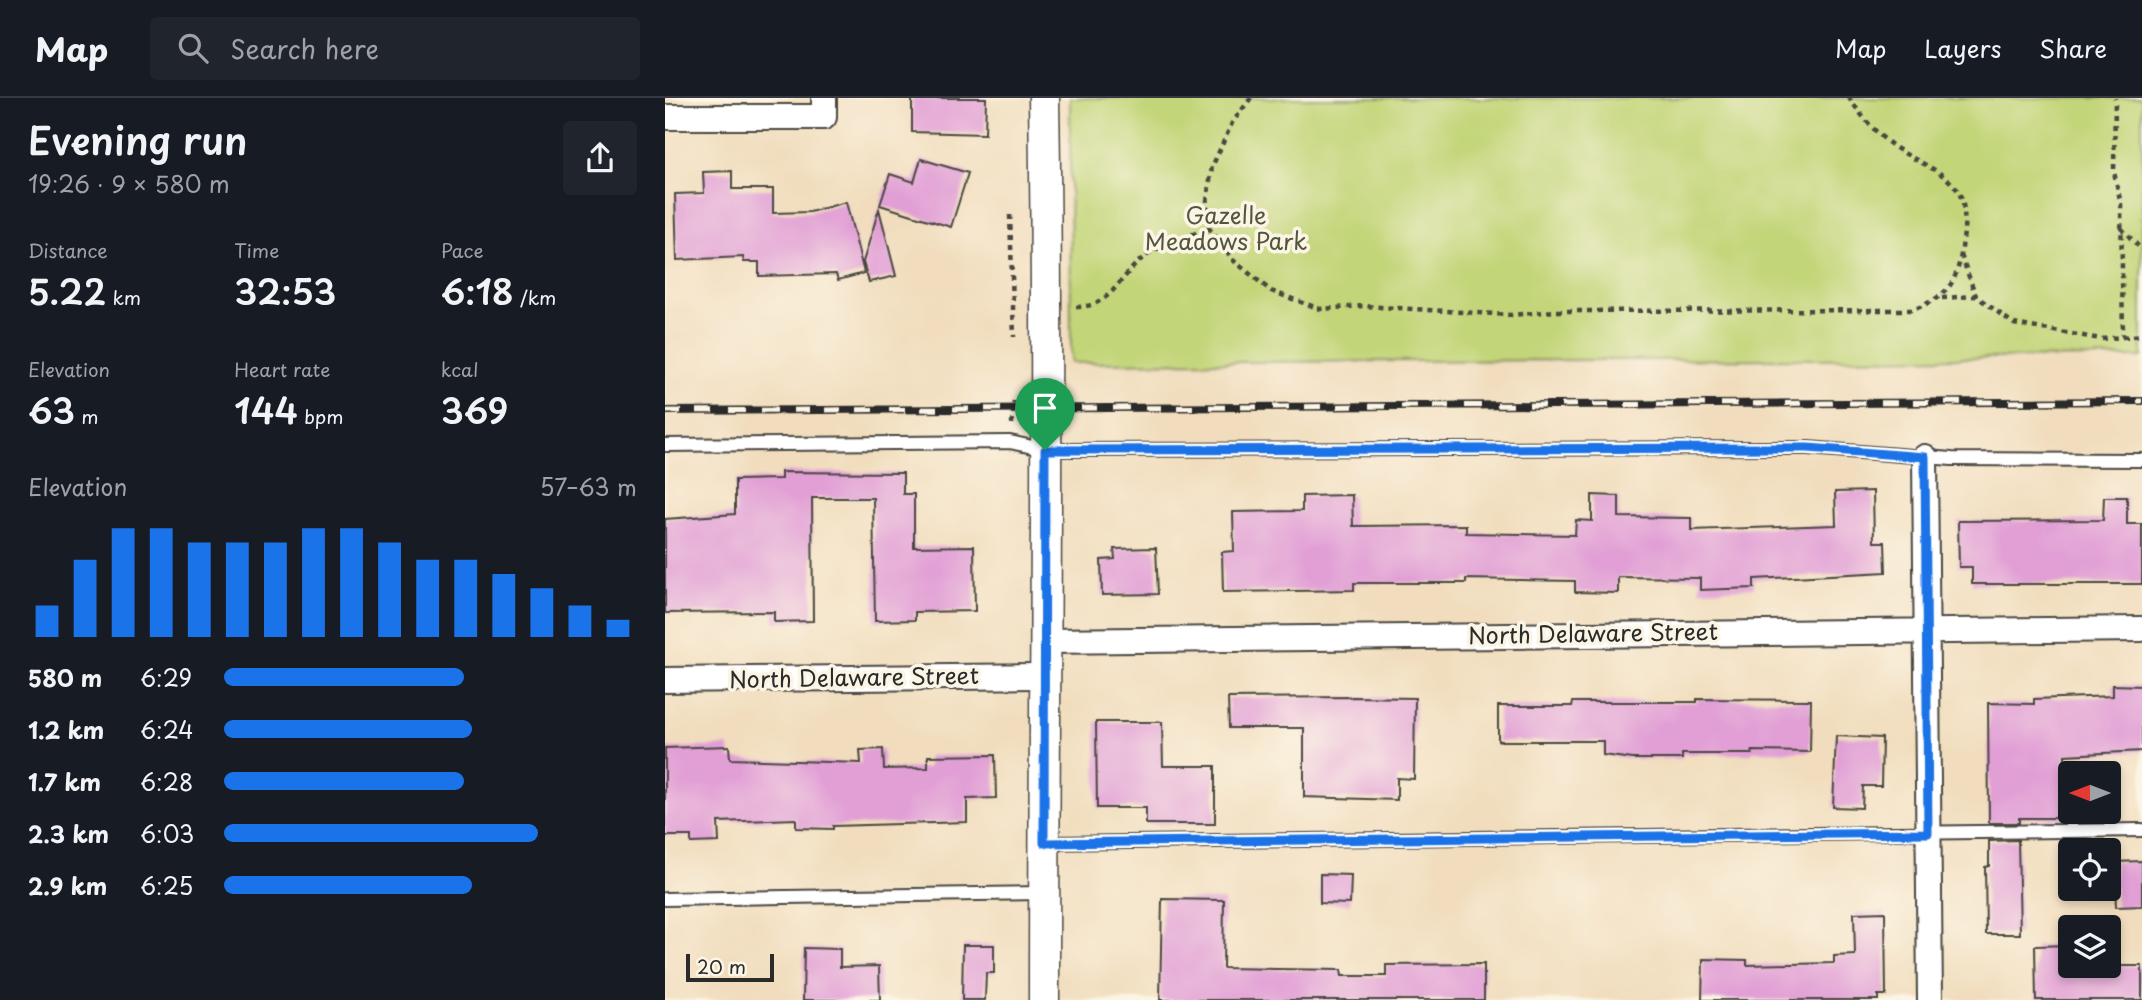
<!DOCTYPE html>
<html lang="en">
<head>
<meta charset="utf-8">
<style>
	body { margin:0; font-family:"Playpen Sans",sans-serif; background:#20242c; color:#f1f3f6; height:100vh; display:flex; flex-direction:column; font-size:26px; white-space:nowrap }
	* { box-sizing:border-box; margin:0 }
	p { font-size:23px; color:#9ea1a6 }
	.icon { flex:none; width:38px; height:38px; fill:none; stroke:currentColor; stroke-width:2; stroke-linecap:round; stroke-linejoin:round }
	.map { position:relative; flex:1; overflow:hidden }
	.drawer { display:flex; flex-direction:column; background:#171b24; width:665px }
	.drawer>* { flex:none }
	.needle { width:46px; rotate:270deg }
	.tools { position:absolute; left:1393px; top:663px; display:grid; gap:14px }
	.tools a { display:grid; place-items:center; width:63px; height:63px; border-radius:7px; background:#171b24; box-shadow:0 4px 10px #0003; font-size:35px }
	.scale { position:absolute; left:21px; bottom:18px; width:88px; box-sizing:border-box; padding-left:7px; border:4px solid #2b2b2b; border-top:0; font-size:19px; line-height:24px; white-space:nowrap; color:#2b2b2b; -webkit-text-stroke:5px #fcf5e5; paint-order:stroke }
	.pin { position:absolute; display:grid; place-items:center; width:60px; height:60px; color:#fff; margin:-72px -30px; border-radius:50% 50% 50% 0; rotate:-45deg; box-shadow:0 0 7px #0007 }
	.pin .icon { rotate:45deg }
	.round { display:grid; place-items:center; flex:none; width:74px; height:74px; border-radius:7px; background:#20242c }
	.summary { display:flex; align-items:center; justify-content:space-between; height:119px; padding:0 28px }
	h1 { font-size:38px; font-weight:600; line-height:52px }
	.metrics { display:grid; grid-template-columns:repeat(3,1fr); gap:10px; height:119px; padding:7px 28px }
	.metrics div { display:grid; align-content:center }
	.metrics b { font-size:35px; font-weight:600 }
	.metrics small { font-size:19px; font-weight:400 }
	.metrics p { font-size:19px }
	.chart { height:196px; padding:14px 28px }
	.chart p { display:flex; justify-content:space-between }
	.chart svg { width:100%; height:126px; margin-top:7px; stroke:#1a73e8; stroke-width:6 }
	ul { padding:0 28px; list-style:none; font-size:23px }
	li { display:grid; grid-template-columns:112px 84px 1fr; align-items:center; height:52px }
	li i { height:18px; border-radius:9px; background:#1a73e8 }
	header { display:flex; align-items:center; gap:42px; box-sizing:border-box; height:98px; padding:0 35px; background:#171b24; border-bottom:2px solid #363941 }
	header strong { font-size:33px }
	nav { display:flex; gap:38px; margin-inline-start:auto; font-size:24px }
	.search { width:490px; height:63px; background:#20242c; display:flex; align-items:center; gap:18px; box-sizing:border-box; padding:0 24px; border-radius:7px; color:#9ea1a6; font-size:26px }
	main { display:flex; flex:1; min-height:0 }
	.map>svg:first-child { display:block }
</style>
</head>
<body>
<header>
<strong>Map</strong>
<div class="search"><svg class="icon" aria-label="search" viewBox="0 0 24 24"><circle cx="10" cy="10" r="6"/><path d="M15 15l6 6"/></svg>Search here</div>
<nav><a>Map</a><a>Layers</a><a>Share</a></nav>
</header>
<main>
<section class="drawer">
<div class="summary"><div><h1>Evening run</h1><p>19:26 · 9 × 580 m</p></div><a class="round"><svg class="icon" aria-label="share" viewBox="0 0 24 24"><path d="M12 15V3M7 8l5-5 5 5M5 13v7h14v-7"/></svg></a></div>
<div class="metrics">
<div><p>Distance</p><b>5.22<small> km</small></b></div>
<div><p>Time</p><b>32:53</b></div>
<div><p>Pace</p><b>6:18<small> /km</small></b></div>
</div>
<div class="metrics">
<div><p>Elevation</p><b>63<small> m</small></b></div>
<div><p>Heart rate</p><b>144<small> bpm</small></b></div>
<div><p>kcal</p><b>369</b></div>
</div>
<div class="chart"><p><span>Elevation</span>57–63 m</p>
<svg viewBox="0 0 160 44" preserveAspectRatio="none"><path d="M5 44V33M15 44V17M25 44V6M35 44V6M45 44V11M55 44V11M65 44V11M75 44V6M85 44V6M95 44V11M105 44V17M115 44V17M125 44V22M135 44V27M145 44V33M155 44V38"/></svg>
</div>
<ul>
<li><b>580 m</b>6:29<i style="width:58%"></i></li>
<li><b>1.2 km</b>6:24<i style="width:60%"></i></li>
<li><b>1.7 km</b>6:28<i style="width:58%"></i></li>
<li><b>2.3 km</b>6:03<i style="width:76%"></i></li>
<li><b>2.9 km</b>6:25<i style="width:60%"></i></li>
</ul>
</section>
<div class="map">
<svg width="1477" height="902" viewBox="0 0 1477 902">
	<rect width="100%" height="100%" fill="#fcf5e5"/>
	<filter id="ink" filterUnits="userSpaceOnUse"><feTurbulence type="fractalNoise" baseFrequency=".0143" numOctaves="2"/><feDisplacementMap in="SourceGraphic" scale="14" xChannelSelector="R" yChannelSelector="G"/><feConvolveMatrix kernelMatrix="1 2 1 2 8 2 1 2 1" color-interpolation-filters="sRGB"/></filter>
	<filter id="wash" filterUnits="userSpaceOnUse"><feTurbulence type="fractalNoise" baseFrequency=".00686" numOctaves="4" result="noise"/><feDisplacementMap in="SourceGraphic" scale="28" xChannelSelector="R" yChannelSelector="G"/><feGaussianBlur stdDeviation="1.57" result="paint"/><feColorMatrix in="noise" values="0 0 0 0 0 0 0 0 0 0 0 0 0 0 0 0 0 1.4 0 .05"/><feComposite in="paint" operator="in"/></filter>
	<g filter="url(#wash)">
		<rect width="100%" height="100%" fill="#f1ddbd"/>
		<path fill="#c2d578" stroke="#768052" stroke-width="2" d="M 405,0 L 1477,0 L 1477,259 L 406,265 Z"/>
		<g id="blocks">
			<path fill="#e19fd5" d="M 247,0 L 321,0 L 320,36 L 247,34 Z
				M 256,61 L 303,75 L 286,129 L 215,107 L 225,76 L 249,84 Z
				M 67,73 L 67,91 L 108,91 L 108,115 L 145,114 L 181,104 L 199,175 L 173,182 L 171,176 L 94,178 L 94,164 L 79,164 L 78,159 L 12,162 L 10,96 L 39,95 L 38,74 Z
				M 214,111 L 231,178 L 204,184 L 198,164 Z
				M 116,374 L 238,375 L 238,396 L 249,396 L 249,449 L 309,448 L 310,513 L 250,514 L 250,522 L 210,523 L 208,400 L 147,400 L 148,523 L 109,524 L 109,514 L 0,515 L 0,421 L 70,416 L 70,382 L 116,381 Z
				M 1208,393 L 1209,444 L 1220,444 L 1221,474 L 1089,481 L 1089,490 L 1035,492 L 1035,480 L 953,479 L 953,495 L 910,494 L 910,483 L 801,481 L 801,485 L 689,485 L 689,492 L 558,494 L 557,454 L 569,453 L 568,414 L 637,413 L 637,398 L 687,397 L 688,428 L 801,427 L 801,435 L 910,437 L 911,422 L 927,423 L 927,397 L 954,398 L 954,419 L 1026,420 L 1026,432 L 1171,427 L 1170,394 Z
				M 1439,399 L 1462,399 L 1462,426 L 1477,426 L 1477,486 L 1307,486 L 1307,469 L 1294,469 L 1293,423 L 1438,422 Z
				M 491,450 L 493,496 L 437,497 L 436,462 L 450,461 L 449,451 Z
				M 1448,587 L 1477,588 L 1477,653 L 1400,657 L 1402,720 L 1354,720 L 1354,725 L 1324,725 L 1323,605 L 1369,606 L 1369,601 L 1448,598 Z
				M 687,599 L 750,600 L 749,681 L 732,680 L 732,702 L 639,699 L 639,630 L 564,630 L 563,600 Z
				M 1032,601 L 1146,602 L 1145,654 L 1087,653 L 1087,656 L 1017,656 L 1017,661 L 968,661 L 938,657 L 938,643 L 833,643 L 833,608 L 907,608 L 908,604 L 1032,604 Z
				M 431,624 L 497,624 L 498,668 L 550,668 L 550,726 L 481,726 L 481,710 L 432,710 Z
				M 1171,638 L 1217,640 L 1216,688 L 1198,688 L 1197,710 L 1168,709 Z
				M 64,648 L 65,661 L 196,665 L 195,652 L 218,651 L 219,671 L 263,670 L 263,658 L 330,657 L 331,700 L 302,701 L 302,724 L 168,728 L 168,731 L 131,730 L 131,721 L 53,724 L 54,744 L 26,745 L 26,738 L 0,738 L 0,650 Z
				M 1353,742 L 1355,836 L 1321,836 L 1320,769 L 1324,768 L 1324,743 Z
				M 1477,763 L 1477,808 L 1451,809 L 1449,764 Z
				M 655,776 L 686,777 L 685,806 L 655,805 Z
				M 497,801 L 559,802 L 558,870 L 676,872 L 677,878 L 721,878 L 721,867 L 819,866 L 819,902 L 495,902 Z
				M 1220,814 L 1221,897 L 1213,897 L 1213,902 L 1037,902 L 1038,861 L 1082,862 L 1082,867 L 1169,865 L 1169,858 L 1190,857 L 1189,815 Z
				M 298,847 L 329,847 L 329,875 L 321,875 L 320,902 L 297,902 Z
				M 1405,847 L 1405,868 L 1477,868 L 1477,902 L 1371,902 L 1370,848 Z
				M 139,850 L 175,851 L 175,869 L 214,868 L 215,902 L 138,902 Z"/>
		</g>
	</g>
	<g filter="url(#ink)">
		<use href="#blocks" fill-opacity="0" stroke="#494641" stroke-width="2"/>
		<g fill="none" stroke-linecap="round" stroke-linejoin="round">
			<defs>
				<path id="service" d="M 0,347 L 345,344 L 381,352 L 1143,350 L 1287,361 L 1477,362
					M 379,745 L 1477,732
					M 0,801 L 378,795"/>
				<path id="minor" d="M 0,19 L 159,19 L 159,0
					M 1260,359 L 1265,902
					M 379,543 L 1477,531
					M 0,582 L 378,578"/>
				<path id="tertiary" d="M 379,902 C 379,601 384,301 379,0"/>
			</defs>
			<use href="#service" stroke="#494641" stroke-width="16"/>
			<use href="#minor" stroke="#494641" stroke-width="28"/>
			<use href="#tertiary" stroke="#494641" stroke-width="33"/>
			<path stroke="#494641" stroke-width="4.5" stroke-dasharray="5 5" stroke-linecap="butt" d="M 586,0 L 567,25 L 547,69 L 542,103 L 544,130 L 568,162 L 606,193 L 655,211 L 699,208 L 846,217 L 891,213 L 1248,212 C 1278,199 1290,191 1296,156 C 1299,138 1303,109 1293,93 C 1280,73 1254,65 1236,53 C 1214,40 1199,21 1184,0
				M 345,117 L 349,239
				M 1456,130 L 1477,152
				M 1296,157 L 1311,198 L 1349,226 L 1436,241 L 1458,239 L 1456,106 L 1449,74 L 1450,0
				M 1277,200 L 1310,198
				M 411,209 C 446,209 454,179 478,160 C 497,145 522,139 544,130
				M 1458,239 L 1477,237
				M 347,326 L 349,303"/>
			<use href="#service" stroke="#fff" stroke-width="12"/>
			<use href="#minor" stroke="#fff" stroke-width="24"/>
			<use href="#tertiary" stroke="#fff" stroke-width="30"/>
			<defs>
				<path id="rail" d="M 0,313 L 1477,303"/>
			</defs>
			<use href="#rail" stroke="#2b2b2b" stroke-width="8"/>
			<use href="#rail" stroke="#fcf5e5" stroke-width="5" stroke-dasharray="16" stroke-linecap="butt"/>
		</g>
	</g>
	<g fill="none" stroke-linecap="round" stroke-linejoin="round" filter="url(#ink)">
		<defs>
			<path id="route" d="M 1143,350 L 1260,359 L 1263,735 L 379,745 L 380,352 Z"/>
		</defs>
		<use href="#route" stroke="#fff" stroke-width="14"/>
		<use href="#route" stroke="#1a73e8" stroke-width="9"/>
	</g>
	<g text-anchor="middle" stroke-width="7" stroke-linejoin="round" paint-order="stroke">
		<g font-size="23" fill="#51563e" stroke="#fcf5e5">
			<text x="561" y="126">Gazelle<tspan x="561" dy="26">Meadows Park</tspan></text>
		</g>
		<g font-size="23" fill="#2b2b2b" stroke="#fcf5e5">
			<text transform="translate(928 536) rotate(-1)" y="8">North Delaware Street</text>
			<text transform="translate(189 580) rotate(-1)" y="8">North Delaware Street</text>
		</g>
	</g>
</svg>
<div class="tools">
<a><svg class="needle" viewBox="-14 -14 28 28"><path d="M0-13l5 13h-10z" fill="#e53935"/><path d="M0 13l5-13h-10z" fill="#9ea1a6"/></svg></a>
<a><svg class="icon" aria-label="locate" viewBox="0 0 24 24"><circle cx="12" cy="12" r="6"/><path d="M12 2v4M12 18v4M2 12h4M18 12h4"/></svg></a>
<a><svg class="icon" aria-label="layers" viewBox="0 0 24 24"><path d="M12 4l9 5-9 5-9-5zM3 14l9 5 9-5"/></svg></a>
</div>
<div class="scale">20 m</div>
<div class="pin" style="left:380px;top:352px;background:#1e9e55"><svg class="icon" aria-label="arrive" viewBox="0 0 24 24"><path d="M6 21V4h12l-3 4 3 4H6"/></svg></div>
</div>
</main>
</body>
</html>
